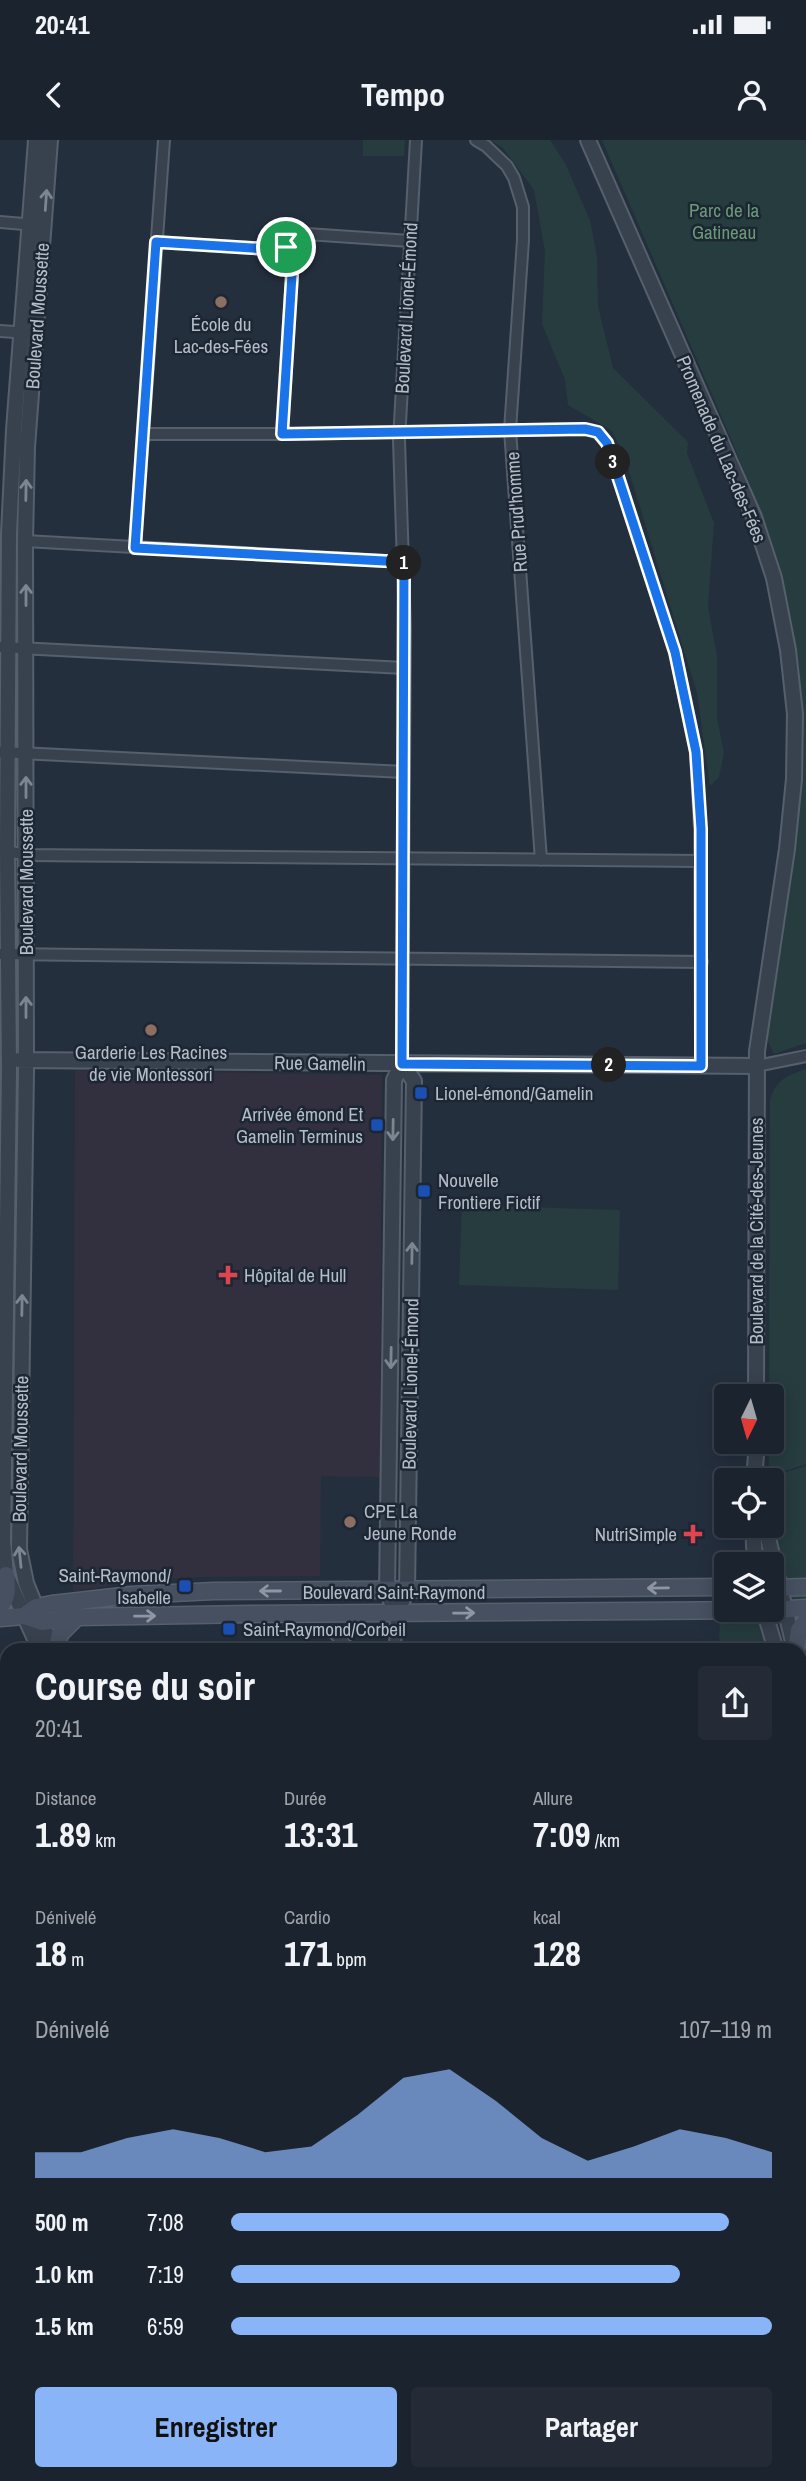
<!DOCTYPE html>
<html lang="fr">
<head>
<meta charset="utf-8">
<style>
	body { margin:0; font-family:"Archivo Narrow",sans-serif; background:#242b36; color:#f1f3f6; height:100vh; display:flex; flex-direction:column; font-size:26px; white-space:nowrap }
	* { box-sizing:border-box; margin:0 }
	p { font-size:23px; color:#a0a4aa }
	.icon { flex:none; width:38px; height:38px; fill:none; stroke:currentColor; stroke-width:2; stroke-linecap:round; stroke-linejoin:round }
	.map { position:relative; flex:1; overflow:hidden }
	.drawer { position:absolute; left:0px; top:1503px; width:807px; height:838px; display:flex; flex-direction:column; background:#1b232e; border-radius:21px 21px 0 0; box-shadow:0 4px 18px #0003,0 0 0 2px #39404a }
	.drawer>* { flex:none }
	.needle { width:46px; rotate:185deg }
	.tools { position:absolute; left:714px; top:1244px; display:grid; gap:14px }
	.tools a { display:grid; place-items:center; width:70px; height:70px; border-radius:7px; background:#1b232e; box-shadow:0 4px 18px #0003,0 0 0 2px #39404a; font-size:35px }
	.pin { position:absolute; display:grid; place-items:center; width:60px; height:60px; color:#fff; margin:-30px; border:4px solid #fff; border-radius:50%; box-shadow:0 2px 7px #0007 }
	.km { position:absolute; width:35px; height:35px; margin:-18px; border-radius:50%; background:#222; color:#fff; font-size:19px; line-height:35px; text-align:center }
	.round { display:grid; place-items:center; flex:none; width:74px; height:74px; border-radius:7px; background:#242b36 }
	.headline { display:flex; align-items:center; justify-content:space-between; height:119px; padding:0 35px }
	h1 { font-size:38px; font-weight:800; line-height:52px }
	.stats { display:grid; grid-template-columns:repeat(3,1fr); gap:10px; height:119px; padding:7px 35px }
	.stats div { display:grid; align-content:center }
	.stats b { font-size:35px; font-weight:800 }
	.stats small { font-size:19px; font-weight:400 }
	.stats p { font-size:19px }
	.chart { height:196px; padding:14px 35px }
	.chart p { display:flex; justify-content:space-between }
	.chart svg { width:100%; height:126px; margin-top:7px; fill:#8ab4f8; opacity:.7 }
	.primary-button { display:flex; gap:14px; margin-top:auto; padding:14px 35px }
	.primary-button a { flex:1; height:80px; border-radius:7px; background:#8ab4f8; color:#111; font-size:28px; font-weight:800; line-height:80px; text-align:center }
	.primary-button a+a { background:#242b36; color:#f1f3f6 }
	ul { padding:0 35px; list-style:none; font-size:23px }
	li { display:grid; grid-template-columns:112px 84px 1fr; align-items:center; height:52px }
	li i { height:18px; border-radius:9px; background:#8ab4f8 }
	.status { display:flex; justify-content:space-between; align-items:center; height:49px; padding:0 35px; background:#1b232e; direction:ltr }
	.status svg { height:19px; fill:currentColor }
	header { display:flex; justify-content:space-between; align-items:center; height:91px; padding:0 35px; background:#1b232e; font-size:32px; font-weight:800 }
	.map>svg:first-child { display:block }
</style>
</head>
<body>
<div class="status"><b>20:41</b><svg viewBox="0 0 49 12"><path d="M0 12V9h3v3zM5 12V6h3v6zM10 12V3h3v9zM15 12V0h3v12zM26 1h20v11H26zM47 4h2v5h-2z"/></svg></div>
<header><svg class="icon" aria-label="back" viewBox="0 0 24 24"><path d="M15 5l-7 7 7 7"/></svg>Tempo<svg class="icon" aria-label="person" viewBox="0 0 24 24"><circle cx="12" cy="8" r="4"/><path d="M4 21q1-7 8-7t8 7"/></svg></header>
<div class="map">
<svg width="806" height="2341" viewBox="0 0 806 2341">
	<rect width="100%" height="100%" fill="#242f3e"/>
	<path fill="#32303f" d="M 75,930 L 382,935 L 380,1337 L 321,1336 L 320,1436 L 199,1437 L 148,1440 L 73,1451 Z"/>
	<path fill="#263c3f" d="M 363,0 L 405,0 L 404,16 L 363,16 Z
		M 490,0 L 550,0 L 565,23 L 590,80 L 597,117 L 598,166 L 613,228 L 688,302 L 687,313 L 714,383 L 708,466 L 717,516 L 717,578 L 724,613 L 719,637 L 710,646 L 697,553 L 624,315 L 612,291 L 568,265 L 565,240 L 542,184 L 545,111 L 534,50 L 503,8 Z
		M 602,0 L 806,0 L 806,903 L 774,914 L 766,897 C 783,790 804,681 802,571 C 800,455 752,348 707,243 C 672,162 637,81 602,0 Z
		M 806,929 L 806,1324 L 769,1336 L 769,1302 L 772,1302 L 772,1256 L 769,1256 L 770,960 C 776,939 787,936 806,929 Z
		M 462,1065 L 620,1070 L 618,1150 L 459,1145 Z
		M 806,1326 L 806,1561 L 800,1561 L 800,1510 L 788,1510 L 772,1462 L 772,1424 L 764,1424 L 758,1386 L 772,1386 L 772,1340 L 761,1340 Z
		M 720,1470 L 764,1470 L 776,1510 L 719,1510 Z"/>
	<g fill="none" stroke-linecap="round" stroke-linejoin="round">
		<defs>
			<path id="minor" d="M 476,0 L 486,6 L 507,26 L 514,38 L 523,67 L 523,100 L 510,290 L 541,720
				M 0,82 L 36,85
				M 156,102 L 268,109 L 286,107 L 307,94 L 410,101
				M 0,191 L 29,193
				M 143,294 L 282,294 L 585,289 C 595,290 601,294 607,303 L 675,512 L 696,612 L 700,689 L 701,926
				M 282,294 L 294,103
				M 25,401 L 404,422
				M 135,408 L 164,0
				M 0,507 L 404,528
				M 0,612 L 404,632
				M 0,709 L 25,715 L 701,721
				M 0,814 L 702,822
				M 402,924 L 405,488 L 399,300 L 416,0
				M 757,926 L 806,916
				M 332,1491 L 351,1510
				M 395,1510 L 396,1474
				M 0,1688 L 7,1688
				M 800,2103 L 806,2103
				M 182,2334 L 184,2341
				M 313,2334 L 317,2341
				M 387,2341 L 393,2334
				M 636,2341 L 636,2334
				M 771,2341 L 771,2334"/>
			<path id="tertiary" d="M 36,0 L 14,290 L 9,393 L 7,709 L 9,930 L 3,1401 L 6,1435 L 40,1510
				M 50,0 L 27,307 L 25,401 L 26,931 L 19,1409 L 26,1443 L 53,1510
				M 588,0 L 754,377 L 774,438 L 788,510 L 795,574 L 794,639 L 787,709 L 757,911 L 756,1256
				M 19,920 L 757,926
				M 754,1340 L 757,1302
				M 753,1386 L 755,1424
				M 765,1386 L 795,1510
				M 764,1470 L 776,1510
				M 396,1474 L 407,1451 L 414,941 L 402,924
				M 396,1474 L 387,1451 L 394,940 L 402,924
				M 800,1528 L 806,1558
				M 66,2334 L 66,2341"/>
			<path id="secondary" d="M 772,1448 L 806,1447
				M 0,1466 C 9,1457 7,1446 6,1435
				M 772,1470 L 806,1468
				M 24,1476 L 36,1467 L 52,1464 L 132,1455 L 214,1451 L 726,1447
				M 0,1478 L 24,1476 L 42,1482 L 77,1477 L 251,1474 L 765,1470
				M 56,1510 L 60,1494 L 77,1477
				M 796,1510 L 799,1490 L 806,1481"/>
		</defs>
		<use href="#minor" stroke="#565f6c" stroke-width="14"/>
		<use href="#tertiary" stroke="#565f6c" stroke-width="18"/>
		<use href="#secondary" stroke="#565f6c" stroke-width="19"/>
		<use href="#minor" stroke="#38414e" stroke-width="10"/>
		<use href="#tertiary" stroke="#38414e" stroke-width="14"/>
		<use href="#secondary" stroke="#465061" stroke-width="16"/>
	</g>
	<defs><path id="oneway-shaft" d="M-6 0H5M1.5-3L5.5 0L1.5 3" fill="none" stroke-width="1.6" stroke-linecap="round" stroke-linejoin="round" transform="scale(1.75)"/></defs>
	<g stroke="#7c8592">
		<use href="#oneway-shaft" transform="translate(46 60) rotate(-86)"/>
		<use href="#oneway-shaft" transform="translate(26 350) rotate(-89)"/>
		<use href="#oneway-shaft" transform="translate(26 455) rotate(-90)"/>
		<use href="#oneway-shaft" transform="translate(26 647) rotate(-90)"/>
		<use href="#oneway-shaft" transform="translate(26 867) rotate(-90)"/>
		<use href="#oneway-shaft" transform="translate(393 990) rotate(91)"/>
		<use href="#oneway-shaft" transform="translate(412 1113) rotate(-89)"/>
		<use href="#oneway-shaft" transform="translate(22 1165) rotate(-89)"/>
		<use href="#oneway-shaft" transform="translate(391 1218) rotate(91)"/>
		<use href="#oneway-shaft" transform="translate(20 1417) rotate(-96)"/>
	</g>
	<g stroke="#8e96a5">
		<use href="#oneway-shaft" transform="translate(658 1448) rotate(179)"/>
		<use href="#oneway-shaft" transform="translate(270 1451) rotate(180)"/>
		<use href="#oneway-shaft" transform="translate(464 1473) rotate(-1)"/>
		<use href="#oneway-shaft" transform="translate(145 1476) rotate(-1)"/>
	</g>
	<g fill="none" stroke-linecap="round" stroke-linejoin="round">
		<defs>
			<path id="route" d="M 156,102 L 268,109 L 282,108 L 294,103 L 282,294 L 585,289 L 598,292 L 607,303 L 675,512 L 696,612 L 701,689 L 701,926 L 402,924 L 404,422 L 135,408 Z"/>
		</defs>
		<use href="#route" stroke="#fff" stroke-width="14"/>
		<use href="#route" stroke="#1a73e8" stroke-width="9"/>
	</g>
	<g fill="#8d6e63" stroke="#1d2633" stroke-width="2.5">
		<circle cx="221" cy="162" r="7"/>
		<circle cx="151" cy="890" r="7"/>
		<circle cx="350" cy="1382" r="7"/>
	</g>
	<g fill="#1a4fb4" stroke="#1d2633" stroke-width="2.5">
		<rect x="414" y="946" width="14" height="14" rx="3.5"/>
		<rect x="370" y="978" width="14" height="14" rx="3.5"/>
		<rect x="417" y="1044" width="14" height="14" rx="3.5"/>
		<rect x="178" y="1439" width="14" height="14" rx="3.5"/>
		<rect x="222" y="1482" width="14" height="14" rx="3.5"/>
	</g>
	<g fill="#e0444e" stroke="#1d2633" stroke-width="2.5">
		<path d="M224.5 1124.5h7v7h7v7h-7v7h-7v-7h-7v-7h7z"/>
		<path d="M689.5 1383.5h7v7h7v7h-7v7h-7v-7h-7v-7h7z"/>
	</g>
	<g text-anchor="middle" stroke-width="5" stroke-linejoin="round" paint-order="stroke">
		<g font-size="19" fill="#6b9a76" stroke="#1d2633">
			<text x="724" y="77">Parc de la<tspan x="724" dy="22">Gatineau</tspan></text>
		</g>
		<g font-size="19" fill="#b4bcc9" stroke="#1d2633">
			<text transform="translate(406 168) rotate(-87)" y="7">Boulevard Lionel-Émond</text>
			<text transform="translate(37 176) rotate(-86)" y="7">Boulevard Moussette</text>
			<text transform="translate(722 309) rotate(67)" y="7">Promenade du Lac-des-Fées</text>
			<text transform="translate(516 372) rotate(-94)" y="7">Rue Prud'homme</text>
			<text transform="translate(26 742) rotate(-90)" y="7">Boulevard Moussette</text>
			<text transform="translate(320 923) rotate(1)" y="7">Rue Gamelin</text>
			<text transform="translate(756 1091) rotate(-90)" y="7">Boulevard de la Cité-des-Jeunes</text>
			<text transform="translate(410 1244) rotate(-89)" y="7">Boulevard Lionel-Émond</text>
			<text transform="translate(20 1309) rotate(-89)" y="7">Boulevard Moussette</text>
			<text x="394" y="1459">Boulevard Saint-Raymond</text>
		</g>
		<g font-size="19" fill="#b4bcc9" stroke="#1d2633" text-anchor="start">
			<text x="221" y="191" text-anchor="middle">École du<tspan x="221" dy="22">Lac-des-Fées</tspan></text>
			<text x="151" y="919" text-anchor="middle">Garderie Les Racines<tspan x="151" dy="22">de vie Montessori</tspan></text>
			<text x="435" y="960">Lionel-émond/Gamelin</text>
			<text x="363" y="981" text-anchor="end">Arrivée émond Et<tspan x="363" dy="22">Gamelin Terminus</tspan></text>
			<text x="438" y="1047">Nouvelle<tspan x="438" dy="22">Frontiere Fictif</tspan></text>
			<text x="244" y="1142">Hôpital de Hull</text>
			<text x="364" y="1378">CPE La<tspan x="364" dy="22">Jeune Ronde</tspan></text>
			<text x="677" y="1401" text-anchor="end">NutriSimple</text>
			<text x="171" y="1442" text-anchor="end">Saint-Raymond/<tspan x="171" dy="22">Isabelle</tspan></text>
			<text x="243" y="1496">Saint-Raymond/Corbeil</text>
		</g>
	</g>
</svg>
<div class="tools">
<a><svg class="needle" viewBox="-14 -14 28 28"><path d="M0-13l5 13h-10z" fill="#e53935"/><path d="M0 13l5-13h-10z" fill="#a0a4aa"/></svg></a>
<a><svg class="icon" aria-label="locate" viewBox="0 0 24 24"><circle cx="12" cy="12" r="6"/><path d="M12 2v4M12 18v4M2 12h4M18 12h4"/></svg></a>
<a><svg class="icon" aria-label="layers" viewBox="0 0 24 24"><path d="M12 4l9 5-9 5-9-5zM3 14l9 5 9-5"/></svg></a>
</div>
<div class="pin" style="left:286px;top:107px;background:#1e9e55"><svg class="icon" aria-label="arrive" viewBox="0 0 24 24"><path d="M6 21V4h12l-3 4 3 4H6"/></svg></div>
<b class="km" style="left:404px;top:423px">1</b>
<b class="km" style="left:609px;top:925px">2</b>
<b class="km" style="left:613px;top:322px">3</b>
<section class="drawer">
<div class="headline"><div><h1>Course du soir</h1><p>20:41</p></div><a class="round"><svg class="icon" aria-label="share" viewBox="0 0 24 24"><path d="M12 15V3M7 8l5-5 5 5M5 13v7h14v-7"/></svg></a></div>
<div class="stats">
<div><p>Distance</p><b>1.89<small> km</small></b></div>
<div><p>Durée</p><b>13:31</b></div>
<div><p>Allure</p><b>7:09<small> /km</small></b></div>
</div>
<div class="stats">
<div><p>Dénivelé</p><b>18<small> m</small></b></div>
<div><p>Cardio</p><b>171<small> bpm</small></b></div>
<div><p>kcal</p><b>128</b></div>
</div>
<div class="chart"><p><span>Dénivelé</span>107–119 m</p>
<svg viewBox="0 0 160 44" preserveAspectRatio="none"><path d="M0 44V35L10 35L20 30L30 27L40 30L50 35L60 33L70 22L80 9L90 6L100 17L110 30L120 38L130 33L140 27L150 30L160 35V44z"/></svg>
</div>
<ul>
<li><b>500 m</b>7:08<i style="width:92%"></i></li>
<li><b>1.0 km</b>7:19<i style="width:83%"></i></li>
<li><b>1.5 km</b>6:59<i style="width:100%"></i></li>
</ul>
<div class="primary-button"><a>Enregistrer</a><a>Partager</a></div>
</section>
</div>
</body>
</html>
